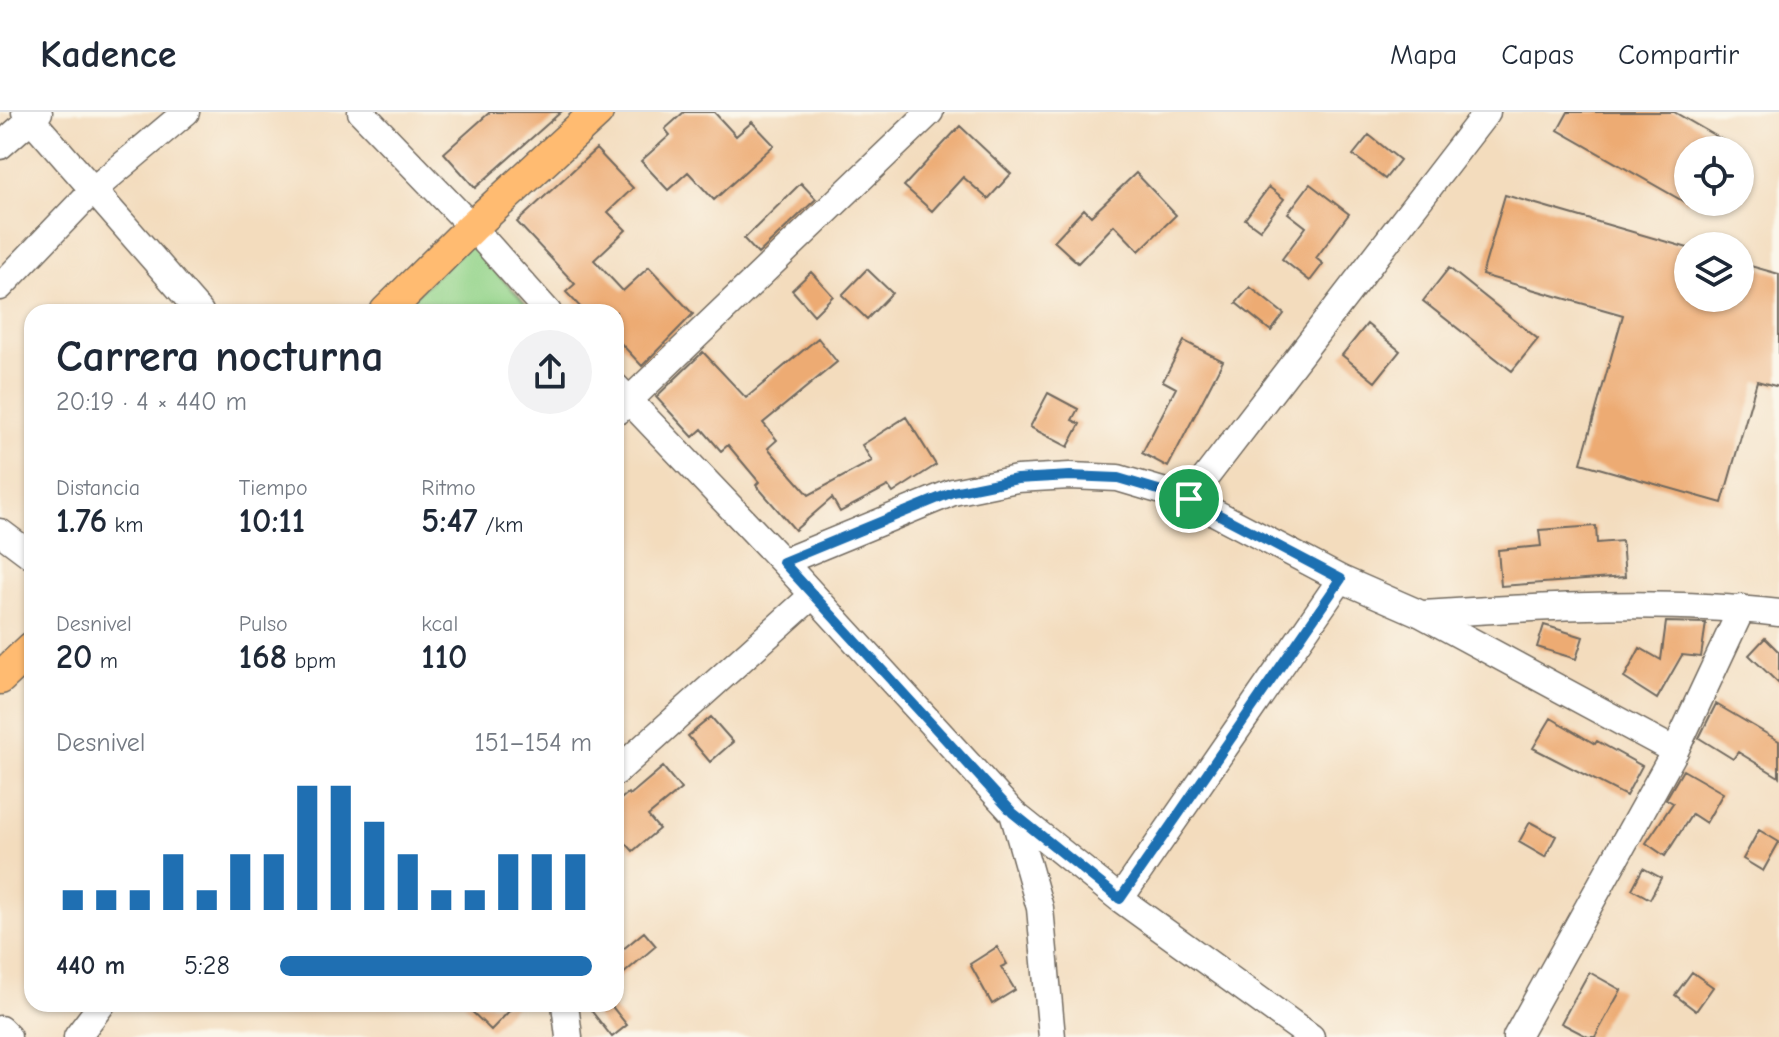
<!DOCTYPE html>
<html lang="es">
<head>
<meta charset="utf-8">
<style>
	body { margin:0; font-family:"Comic Neue",sans-serif; background:#f2f2f3; color:#1f2937; height:100vh; display:flex; flex-direction:column; font-size:30px; white-space:nowrap }
	* { box-sizing:border-box; margin:0 }
	p { font-size:26px; color:#747a83 }
	.icon { flex:none; width:44px; height:44px; fill:none; stroke:currentColor; stroke-width:2; stroke-linecap:round; stroke-linejoin:round }
	.map { position:relative; flex:1; overflow:hidden }
	.details { position:absolute; left:24px; top:192px; width:600px; height:708px; display:flex; flex-direction:column; background:#fff; border-radius:24px; box-shadow:0 2px 6px #0004 }
	.details>* { flex:none }
	.controls { position:absolute; left:1674px; top:24px; display:grid; gap:16px }
	.controls a { display:grid; place-items:center; width:80px; height:80px; border-radius:50%; background:#fff; box-shadow:0 2px 6px #0004; font-size:40px }
	.pin { position:absolute; display:grid; place-items:center; width:68px; height:68px; color:#fff; margin:-34px; border:4px solid #fff; border-radius:50%; box-shadow:0 2px 8px #0007 }
	.round { display:grid; place-items:center; flex:none; width:84px; height:84px; border-radius:42px; background:#f2f2f3 }
	.overview { display:flex; align-items:center; justify-content:space-between; height:136px; padding:0 32px }
	h1 { font-size:44px; font-weight:800; line-height:60px }
	.figures { display:grid; grid-template-columns:repeat(3,1fr); gap:12px; height:136px; padding:8px 32px }
	.figures div { display:grid; align-content:center }
	.figures b { font-size:34px; font-weight:800 }
	.figures small { font-size:22px; font-weight:400 }
	.figures p { font-size:22px }
	.chart { height:224px; padding:16px 32px }
	.chart p { display:flex; justify-content:space-between }
	.chart svg { width:100%; height:144px; margin-top:8px; stroke:#1f6fb2; stroke-width:6 }
	ul { padding:0 32px; list-style:none; font-size:26px }
	li { display:grid; grid-template-columns:128px 96px 1fr; align-items:center; height:60px }
	li i { height:20px; border-radius:10px; background:#1f6fb2 }
	header { display:flex; align-items:center; gap:48px; box-sizing:border-box; height:112px; padding:0 40px; background:#fff; border-bottom:2px solid #e0e1e3 }
	header strong { font-size:38px }
	nav { display:flex; gap:44px; margin-inline-start:auto; font-size:28px }
	.map>svg:first-child { display:block }
</style>
</head>
<body>
<header>
<strong>Kadence</strong>
<nav><a>Mapa</a><a>Capas</a><a>Compartir</a></nav>
</header>
<div class="map">
<svg width="1779" height="925" viewBox="0 0 1779 925">
	<rect width="100%" height="100%" fill="#fbf7ec"/>
	<filter id="ink" filterUnits="userSpaceOnUse"><feTurbulence type="fractalNoise" baseFrequency=".0125" numOctaves="2"/><feDisplacementMap in="SourceGraphic" scale="16" xChannelSelector="R" yChannelSelector="G"/><feConvolveMatrix kernelMatrix="1 2 1 2 8 2 1 2 1" color-interpolation-filters="sRGB"/></filter>
	<filter id="wash" filterUnits="userSpaceOnUse"><feTurbulence type="fractalNoise" baseFrequency=".006" numOctaves="4" result="noise"/><feDisplacementMap in="SourceGraphic" scale="32" xChannelSelector="R" yChannelSelector="G"/><feGaussianBlur stdDeviation="1.8" result="paint"/><feColorMatrix in="noise" values="0 0 0 0 0 0 0 0 0 0 0 0 0 0 0 0 0 1.4 0 .05"/><feComposite in="paint" operator="in"/></filter>
	<g filter="url(#wash)">
		<rect width="100%" height="100%" fill="#f3dcbd"/>
		<path fill="#94d48b" stroke="#60805b" stroke-width="2" d="M 469,132 L 534,200 L 398,200 Z"/>
		<g id="blocks">
			<path fill="#edab73" d="M 490,0 L 561,0 L 475,76 L 444,41 Z
				M 684,0 L 714,0 L 736,24 L 752,10 L 774,33 L 714,88 L 688,60 L 668,78 L 641,49 L 670,23 L 665,17 Z
				M 1568,0 L 1674,0 L 1740,38 L 1688,38 L 1688,92 L 1558,18 Z
				M 960,14 L 1011,62 L 988,87 L 963,65 L 932,99 L 904,74 Z
				M 1369,23 L 1400,48 L 1385,67 L 1353,43 Z
				M 596,37 L 633,76 L 608,100 L 626,118 L 594,148 L 623,179 L 649,155 L 693,202 L 642,254 L 616,226 L 616,200 L 585,200 L 566,180 L 575,172 L 517,110 Z
				M 1136,61 L 1176,103 L 1139,139 L 1114,113 L 1078,151 L 1054,129 L 1084,97 L 1091,104 Z
				M 801,71 L 816,87 L 758,142 L 744,127 Z
				M 1310,72 L 1349,102 L 1316,146 L 1323,152 L 1310,169 L 1282,147 L 1306,115 L 1288,101 Z
				M 1269,75 L 1284,87 L 1260,118 L 1245,107 Z
				M 1505,83 L 1688,136 L 1688,186 L 1740,186 L 1740,151 L 1779,162 L 1779,275 L 1757,269 L 1722,391 L 1581,351 L 1623,203 L 1482,163 Z
				M 1449,156 L 1538,227 L 1512,259 L 1423,189 Z
				M 867,157 L 892,181 L 867,207 L 842,183 Z
				M 811,160 L 833,184 L 814,203 L 792,178 Z
				M 1250,175 L 1284,202 L 1271,219 L 1236,191 Z
				M 1367,212 L 1400,239 L 1375,270 L 1342,243 Z
				M 818,226 L 837,250 L 763,311 L 777,328 L 768,336 L 809,383 L 872,349 L 862,333 L 906,305 L 936,353 L 893,381 L 888,374 L 840,400 L 832,386 L 795,418 L 756,373 L 759,370 L 728,333 L 721,339 L 702,317 L 693,325 L 656,285 L 703,240 L 746,286 Z
				M 1184,229 L 1223,249 L 1168,355 L 1142,341 L 1176,276 L 1163,269 Z
				M 1048,281 L 1078,297 L 1072,308 L 1080,312 L 1068,335 L 1030,315 Z
				M 1596,414 L 1597,431 L 1622,429 L 1625,465 L 1501,474 L 1498,438 L 1541,434 L 1539,418 Z
				M 1666,510 L 1706,511 L 1701,545 L 1682,543 L 1657,587 L 1624,566 L 1640,536 L 1661,548 Z
				M 1544,513 L 1583,525 L 1576,547 L 1537,535 Z
				M 1765,526 L 1779,540 L 1779,572 L 1749,543 Z
				M 1716,592 L 1779,629 L 1779,665 L 1738,640 L 1733,647 L 1699,626 Z
				M 711,605 L 733,630 L 710,650 L 688,624 Z
				M 1551,606 L 1595,632 L 1597,629 L 1642,654 L 1626,684 L 1533,636 Z
				M 663,655 L 681,677 L 648,704 L 659,717 L 633,739 L 625,730 L 616,737 L 616,691 L 628,681 L 630,683 Z
				M 1683,658 L 1723,681 L 1706,711 L 1692,702 L 1665,744 L 1646,731 L 1673,691 L 1666,687 Z
				M 1530,710 L 1556,724 L 1545,745 L 1519,730 Z
				M 1759,718 L 1779,730 L 1763,759 L 1743,747 Z
				M 1643,756 L 1661,766 L 1650,787 L 1632,777 Z
				M 644,820 L 656,834 L 616,868 L 616,843 Z
				M 997,835 L 1007,852 L 1001,855 L 1015,878 L 992,892 L 970,852 Z
				M 1589,860 L 1621,878 L 1595,925 L 1588,925 L 1561,911 Z
				M 1692,860 L 1713,875 L 1696,899 L 1675,883 Z
				M 464,892 L 516,892 L 491,918 Z
				M 586,892 L 610,892 L 627,913 L 612,925 Z"/>
		</g>
	</g>
	<g filter="url(#ink)">
		<use href="#blocks" fill-opacity="0" stroke="#71695e" stroke-width="2"/>
		<g fill="none" stroke-linecap="round" stroke-linejoin="round">
			<defs>
				<path id="minor" d="M 25,0 L 200,200
					M 361,0 L 472,115 L 548,200
					M 0,34 L 39,0
					M 0,175 L 93,78 L 186,0
					M 616,275 L 783,450 L 1013,701 L 1120,787 L 1311,925
					M 618,299 L 930,0
					M 1189,387 L 1487,0
					M 0,420 L 32,444
					M 783,450 L 953,380 L 1017,367 L 1070,364 L 1118,366 L 1189,387 L 1341,467 L 1421,502 L 1675,639
					M 1421,502 C 1540,495 1660,487 1779,501
					M 616,660 L 813,483
					M 1013,701 L 1040,796 L 1052,925
					M 1120,787 L 1341,467
					M 565,892 L 569,925
					M 0,917 L 8,925
					M 77,925 L 102,892
					M 1516,925 L 1675,639 L 1742,496"/>
				<path id="major" d="M 386,200 L 472,115 L 597,0
					M 0,566 L 32,536"/>
			</defs>
			<use href="#minor" stroke="#71695e" stroke-width="29"/>
			<use href="#major" stroke="#71695e" stroke-width="35"/>
			<use href="#minor" stroke="#fff" stroke-width="26"/>
			<use href="#major" stroke="#ffbb71" stroke-width="32"/>
		</g>
	</g>
	<g fill="none" stroke-linecap="round" stroke-linejoin="round" filter="url(#ink)">
		<defs>
			<path id="route" d="M 1070,364 L 1118,366 L 1189,387 L 1341,467 L 1120,787 L 1013,701 L 783,450 L 953,380 L 1017,367 Z"/>
		</defs>
		<use href="#route" stroke="#fff" stroke-width="16"/>
		<use href="#route" stroke="#1f6fb2" stroke-width="10"/>
	</g>
</svg>
<div class="controls">
<a><svg class="icon" aria-label="locate" viewBox="0 0 24 24"><circle cx="12" cy="12" r="6"/><path d="M12 2v4M12 18v4M2 12h4M18 12h4"/></svg></a>
<a><svg class="icon" aria-label="layers" viewBox="0 0 24 24"><path d="M12 4l9 5-9 5-9-5zM3 14l9 5 9-5"/></svg></a>
</div>
<div class="pin" style="left:1189px;top:387px;background:#1e9e55"><svg class="icon" aria-label="arrive" viewBox="0 0 24 24"><path d="M6 21V4h12l-3 4 3 4H6"/></svg></div>
<section class="details">
<div class="overview"><div><h1>Carrera nocturna</h1><p>20:19 · 4 × 440 m</p></div><a class="round"><svg class="icon" aria-label="share" viewBox="0 0 24 24"><path d="M12 15V3M7 8l5-5 5 5M5 13v7h14v-7"/></svg></a></div>
<div class="figures">
<div><p>Distancia</p><b>1.76<small> km</small></b></div>
<div><p>Tiempo</p><b>10:11</b></div>
<div><p>Ritmo</p><b>5:47<small> /km</small></b></div>
</div>
<div class="figures">
<div><p>Desnivel</p><b>20<small> m</small></b></div>
<div><p>Pulso</p><b>168<small> bpm</small></b></div>
<div><p>kcal</p><b>110</b></div>
</div>
<div class="chart"><p><span>Desnivel</span>151–154 m</p>
<svg viewBox="0 0 160 44" preserveAspectRatio="none"><path d="M5 44V38M15 44V38M25 44V38M35 44V27M45 44V38M55 44V27M65 44V27M75 44V6M85 44V6M95 44V17M105 44V27M115 44V38M125 44V38M135 44V27M145 44V27M155 44V27"/></svg>
</div>
<ul>
<li><b>440 m</b>5:28<i style="width:100%"></i></li>
</ul>
</section>
</div>
</body>
</html>
